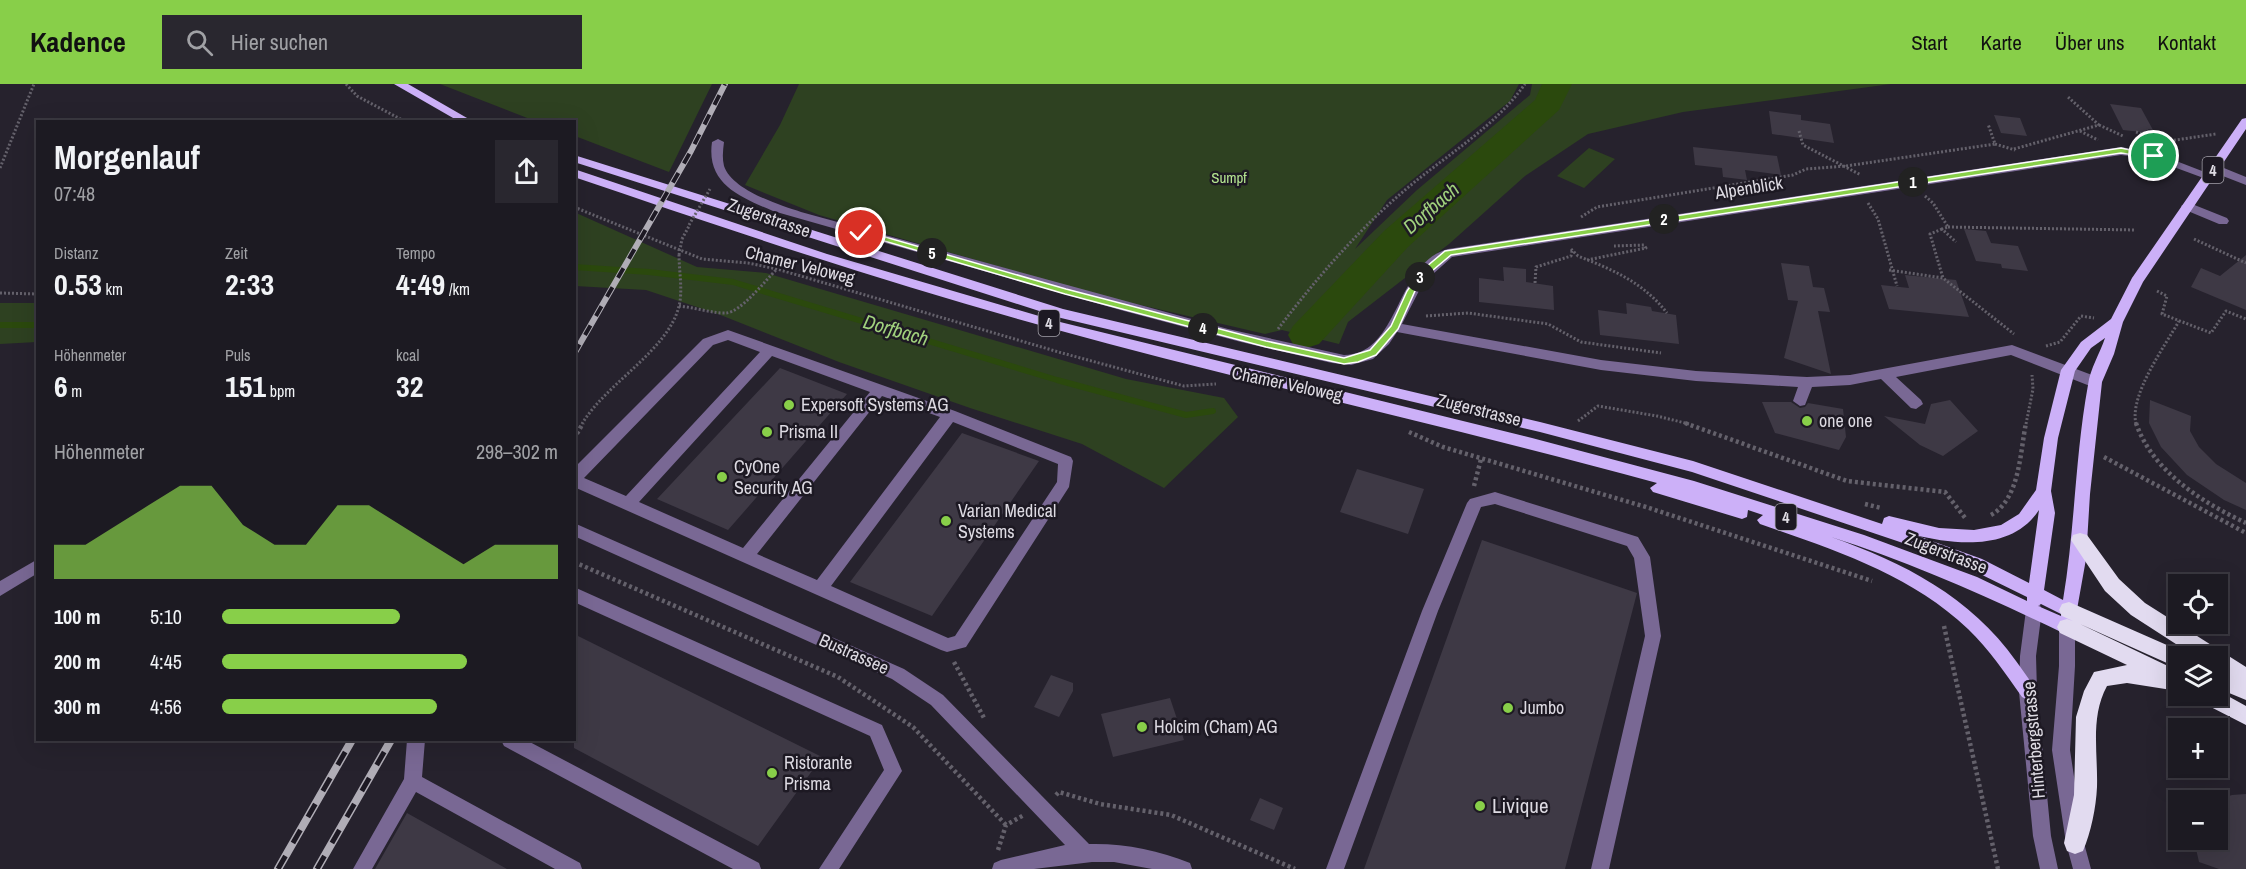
<!DOCTYPE html>
<html lang="de">
<head>
<meta charset="utf-8">
<style>
	body { margin:0; font-family:"Archivo Narrow",sans-serif; background:#29272f; color:#f1f3f6; height:100vh; display:flex; flex-direction:column; font-size:22px; white-space:nowrap }
	* { box-sizing:border-box; margin:0 }
	p { font-size:20px; color:#a0a1a5 }
	.icon { flex:none; width:33px; height:33px; fill:none; stroke:currentColor; stroke-width:2; stroke-linecap:round; stroke-linejoin:round }
	.map { position:relative; flex:1; overflow:hidden }
	.side { position:absolute; left:36px; top:36px; width:540px; height:621px; display:flex; flex-direction:column; background:#1c1a22; border-radius:0px; box-shadow:0 6px 24px #0002,0 0 0 2px #3a3840 }
	.side>* { flex:none }
	.tools { position:absolute; left:2168px; top:490px; display:grid; gap:12px }
	.tools a { display:grid; place-items:center; width:60px; height:60px; border-radius:0px; background:#1c1a22; box-shadow:0 6px 24px #0002,0 0 0 2px #3a3840; font-size:30px }
	.pin { position:absolute; display:grid; place-items:center; width:51px; height:51px; color:#fff; margin:-26px; border:3px solid #fff; border-radius:50%; box-shadow:0 2px 6px #0007 }
	.km { position:absolute; width:30px; height:30px; margin:-15px; border-radius:50%; background:#222; color:#fff; font-size:16px; line-height:30px; text-align:center }
	.round { display:grid; place-items:center; flex:none; width:63px; height:63px; border-radius:0px; background:#29272f }
	.head { display:flex; align-items:center; justify-content:space-between; height:102px; padding:0 18px }
	h1 { font-size:33px; font-weight:700; line-height:45px }
	.figures { display:grid; grid-template-columns:repeat(3,1fr); gap:9px; height:102px; padding:6px 18px }
	.figures div { display:grid; align-content:center }
	.figures b { font-size:30px; font-weight:700 }
	.figures small { font-size:16px; font-weight:400 }
	.figures p { font-size:16px }
	.chart { height:168px; padding:12px 18px }
	.chart p { display:flex; justify-content:space-between }
	.chart svg { width:100%; height:108px; margin-top:6px; fill:#88cf49; opacity:.7 }
	ul { padding:0 18px; list-style:none; font-size:20px }
	li { display:grid; grid-template-columns:96px 72px 1fr; align-items:center; height:45px }
	li i { height:15px; border-radius:8px; background:#88cf49 }
	header { display:flex; align-items:center; gap:36px; box-sizing:border-box; height:84px; padding:0 30px; background:#88cf49; color:#111 }
	header strong { font-size:28px }
	nav { display:flex; gap:33px; margin-inline-start:auto; font-size:21px }
	.search { width:420px; height:54px; background:#29272f; display:flex; align-items:center; gap:15px; box-sizing:border-box; padding:0 21px; border-radius:0px; color:#a0a1a5; font-size:22px }
	.map>svg:first-child { display:block }
</style>
</head>
<body>
<header>
<strong>Kadence</strong>
<div class="search"><svg class="icon" aria-label="search" viewBox="0 0 24 24"><circle cx="10" cy="10" r="6"/><path d="M15 15l6 6"/></svg>Hier suchen</div>
<nav><a>Start</a><a>Karte</a><a>Über uns</a><a>Kontakt</a></nav>
</header>
<div class="map">
<svg width="2246" height="785" viewBox="0 0 2246 785">
	<rect width="100%" height="100%" fill="#26222d"/>
	<path fill="#2e4121" d="M 440,0 L 712,0 L 669,88 L 575,52 L 574,38 L 535,37 Z
		M 799,0 L 1519,0 L 1510,17 L 1387,116 L 1355,165 L 1417,106 L 1530,11 L 1532,0 L 1891,0 L 1683,28 L 1588,50 L 1525,92 L 1449,160 L 1348,238 L 1339,260 L 1282,246 L 1265,250 L 1102,212 L 819,131 L 745,101 L 780,41 Z
		M 1589,64 L 1615,75 L 1584,104 L 1557,92 Z
		M 574,128 L 697,183 L 766,189 L 1126,295 L 1224,314 L 1238,333 L 1164,404 L 1082,360 L 970,324 L 839,278 L 718,230 L 646,206 L 575,202 Z
		M 0,219 L 37,219 L 37,258 L 0,260 Z"/>
	<g fill="none" stroke-linecap="round" stroke-linejoin="round">
		<path stroke="#2b490d" stroke-width="6" d="M 574,183 L 649,188 L 733,198 L 1057,296 L 1186,331 L 1213,327
			M 0,241 L 38,241"/>
		<path fill="#2b490d" fill-rule="evenodd" d="M 1542,0 L 1572,0 L 1559,26 L 1408,163 L 1319,260 L 1306,264 L 1293,260 L 1288,251 L 1293,242 L 1384,147 L 1535,16 Z"/>
	</g>
	<path fill="#3e3945" d="M 2110,20 L 2141,24 L 2153,46 L 2148,45 L 2150,49 L 2123,46 Z
		M 1769,27 L 1801,31 L 1801,36 L 1830,40 L 1834,59 L 1772,50 Z
		M 1994,31 L 2020,34 L 2027,52 L 2001,49 Z
		M 1693,63 L 1777,72 L 1781,91 L 1745,86 L 1747,96 L 1723,93 L 1722,84 L 1695,81 Z
		M 1964,145 L 1986,147 L 1991,159 L 2018,162 L 2028,187 L 2002,184 L 2001,180 L 1976,177 Z
		M 2246,171 L 2246,226 L 2191,203 L 2201,184 L 2220,192 Z
		M 1781,179 L 1809,182 L 1813,203 L 1824,204 L 1830,228 L 1818,227 L 1831,290 L 1784,274 L 1798,217 L 1788,216 Z
		M 1503,183 L 1526,185 L 1526,198 L 1553,202 L 1554,226 L 1479,218 L 1479,194 L 1504,197 Z
		M 1905,191 L 1956,196 L 1969,233 L 1889,225 L 1881,201 L 1909,204 Z
		M 1626,219 L 1651,223 L 1652,227 L 1676,231 L 1679,260 L 1600,251 L 1598,226 L 1627,230 Z
		M 780,284 L 847,310 L 728,446 L 657,415 Z
		M 1950,316 L 1978,347 L 1943,372 L 1920,361 L 1884,332 L 1925,340 L 1931,320 Z
		M 2150,316 L 2191,332 L 2190,347 L 2199,363 L 2216,380 L 2246,399 L 2246,426 L 2224,416 L 2187,391 L 2161,363 L 2149,339 Z
		M 1762,318 L 1791,318 L 1800,324 L 1805,323 L 1808,319 L 1843,325 L 1846,353 L 1839,366 L 1775,349 Z
		M 962,349 L 1039,377 L 932,532 L 850,498 Z
		M 1357,385 L 1424,405 L 1408,450 L 1340,428 Z
		M 1482,456 L 1637,509 L 1565,785 L 1364,785 Z
		M 574,550 L 822,673 L 758,762 L 574,664 Z
		M 1051,591 L 1073,599 L 1073,607 L 1059,633 L 1034,623 Z
		M 1170,614 L 1184,656 L 1113,673 L 1101,630 Z
		M 2246,710 L 2246,785 L 2219,785 L 2199,778 L 2194,756 L 2217,756 L 2217,716 L 2232,711 Z
		M 1260,714 L 1283,724 L 1274,746 L 1250,736 Z
		M 407,729 L 507,785 L 375,785 Z"/>
	<g fill="none" stroke-linecap="round" stroke-linejoin="round">
		<path stroke="#64616b" stroke-width="3" stroke-dasharray="2 2" stroke-linecap="butt" d="M 346,0 L 357,12 L 406,38
			M 2099,41 L 2123,52
			M 1799,47 L 1803,61 L 1861,91
			M 2080,47 L 2098,56
			M 2136,48 L 2163,57
			M 2162,58 L 2216,50
			M 1995,60 L 2015,66
			M 2014,65 L 2099,41 L 2068,13
			M 0,84 L 34,0
			M 1925,112 L 1933,119 L 1948,143 L 1942,145 L 1956,158
			M 1868,119 L 1878,135 L 1897,202
			M 574,123 L 702,175 L 748,179 L 777,185 L 1062,269 L 1184,302 L 1216,300
			M 1581,133 L 1597,123 L 1793,91 L 1806,85 L 1846,82 L 1995,60 L 1988,40
			M 1948,143 L 2136,146
			M 1942,145 L 1930,150 L 1943,194
			M 682,155 L 689,142
			M 2194,155 L 2246,179
			M 1571,165 L 1578,172 C 1613,186 1643,198 1667,229
			M 1587,176 L 1646,164 L 1644,161 L 1614,162
			M 1889,186 L 1943,194 L 2014,250
			M 1535,199 L 1536,183 L 1571,172 L 1572,167
			M 2157,207 L 2167,212 L 2162,230 L 2211,249 L 2226,227 L 2246,235
			M 0,209 L 38,210
			M 679,222 C 692,223 716,230 726,229 C 741,228 765,197 776,186
			M 1426,232 L 1468,229 L 1548,240 L 1581,258 L 1661,269
			M 1278,245 C 1316,195 1357,147 1405,106 C 1446,71 1493,45 1525,0
			M 2046,262 L 2060,258 L 2081,232 L 2094,234
			M 1578,337 L 1598,322 L 1657,332 L 1689,340
			M 582,340 C 606,299 668,267 679,222 C 683,207 679,187 679,171
			M 2026,340 L 2033,305 L 2032,291
			M 2136,340 C 2129,311 2165,262 2179,237"/>
		<path stroke="#64616b" stroke-width="4.5" stroke-dasharray="3 3" stroke-linecap="butt" d="M 1685,339 L 1847,397 L 1945,408 L 1966,435
			M 2136,339 C 2152,387 2203,419 2246,439
			M 1409,348 L 1443,363 L 1646,423 L 1872,497
			M 574,355 L 583,339
			M 2104,373 L 2246,449
			M 1474,402 L 1481,375
			M 1865,420 L 1881,424
			M 1991,431 C 2020,415 2020,368 2026,339
			M 574,478 L 838,593 L 913,643 L 1006,741
			M 1944,542 L 1998,785
			M 954,578 L 984,634
			M 1056,711 L 1059,708 L 1100,720 L 1171,731 L 1295,785
			M 998,766 L 1006,741 L 1024,731"/>
		<path fill="#796894" fill-rule="evenodd" d="M 718,55 L 724,58 C 723,66 722,74 724,82 C 732,106 779,121 801,128 L 1228,245 L 1344,271 C 1400,271 1395,179 1448,165 L 2121,63 L 2158,70 L 2215,92 L 2209,96 L 2152,75 L 2121,71 L 1452,173 L 1423,199 L 1402,240 L 1601,276 L 1696,287 L 1807,293 L 1850,291 L 2012,261 L 2100,294 L 2102,298 L 2095,303 L 2090,302 L 2011,271 L 1896,293 L 1921,316 L 1923,320 L 1916,325 L 1911,324 L 1881,295 L 1850,301 L 1812,303 L 1805,321 L 1800,322 L 1793,317 L 1798,303 L 1696,297 L 1601,286 L 1397,248 L 1389,260 L 1373,275 L 1351,281 L 1332,279 L 1241,258 L 1124,227 L 773,127 C 740,113 706,100 712,58 Z
			M 2214,80 L 2246,93 L 2246,101 L 2210,87 L 2208,84 Z
			M 2187,118 L 2227,134 L 2229,137 L 2227,140 L 2219,140 L 2183,125 L 2181,122 Z
			M 728,246 L 955,327 L 1071,373 L 1073,377 L 1069,403 L 966,563 L 947,568 L 941,566 L 574,403 L 574,384 L 703,255 ZM 728,256 L 760,268 L 626,412 L 584,394 L 713,261 ZM 772,272 L 870,308 L 743,464 L 639,418 ZM 882,312 L 940,333 L 817,496 L 757,470 ZM 953,338 L 1058,380 L 1057,398 L 955,552 L 948,554 L 831,502 Z
			M 1495,408 L 1638,453 L 1650,473 L 1661,552 L 1609,785 L 1591,785 L 1645,552 L 1634,474 L 1627,462 L 1495,420 L 1481,423 L 1438,527 L 1344,785 L 1326,785 L 1422,527 L 1467,419 L 1470,415 Z
			M 574,439 L 904,585 L 943,611 L 1089,760 C 1123,759 1158,766 1190,779 L 1192,785 L 1152,785 L 1114,778 L 1092,778 L 1034,785 L 992,785 L 994,779 L 1001,776 L 1065,761 L 931,621 L 892,595 L 574,452 Z
			M 38,475 L 38,489 L 0,512 L 0,497 Z
			M 574,503 L 882,641 L 902,687 L 839,785 L 819,785 L 884,686 L 870,652 L 574,518 Z
			M 2034,519 L 2040,521 L 2042,526 L 2036,572 L 2037,608 L 2051,752 L 2058,785 L 2040,785 L 2033,752 L 2019,608 L 2020,572 L 2026,526 L 2028,521 Z
			M 2067,536 L 2073,538 L 2075,543 L 2075,582 L 2070,666 L 2084,759 L 2091,785 L 2073,785 L 2066,759 L 2052,666 L 2059,582 L 2059,543 L 2061,538 Z
			M 407,656 L 425,656 L 422,693 L 580,779 L 582,785 L 555,785 L 416,708 L 372,785 L 353,785 L 404,695 Z
			M 501,656 L 526,656 L 759,779 L 761,785 L 733,785 L 504,662 Z"/>
		<path fill="#ccb0f8" fill-rule="evenodd" d="M 394,0 L 408,0 L 474,38 L 460,38 Z
			M 2246,34 L 2246,45 L 2143,198 L 2123,238 L 2114,270 L 2102,298 L 2090,410 L 2086,475 L 2073,548 L 2067,550 L 2061,548 C 1986,512 1910,478 1831,453 C 1903,478 1971,513 2016,577 C 2023,587 2031,597 2037,608 L 2034,613 L 2028,616 L 2022,613 C 2005,589 1989,565 1968,545 C 1910,490 1834,466 1760,440 L 1757,436 L 1763,431 L 1748,426 L 1747,433 L 1742,435 L 1653,408 L 1650,404 L 1657,399 C 1457,344 1254,300 1054,245 C 892,201 733,147 574,93 L 574,85 L 827,170 L 1056,237 L 1532,354 L 1694,397 L 1864,451 L 1977,493 L 2027,517 L 2027,513 L 1970,485 L 1900,458 L 1692,388 L 1540,348 L 1061,234 L 574,78 L 574,71 L 1063,225 L 1540,338 L 1693,377 L 1882,440 L 1884,434 L 1889,432 L 1939,444 L 1974,446 L 2001,441 L 2019,430 L 2036,406 L 2044,354 L 2061,286 L 2081,258 L 2111,235 L 2132,194 L 2242,35 ZM 2105,254 C 2100,269 2090,285 2088,301 C 2075,372 2075,445 2063,516 L 2044,506 L 2055,429 L 2051,407 L 2058,354 L 2075,287 L 2091,264 ZM 2039,426 L 2029,499 L 1982,475 L 1915,451 C 1956,461 2012,467 2039,426 ZM 2041,520 L 2061,530 L 2061,532 L 2038,522 Z"/>
		<path fill="#e2dbf0" fill-rule="evenodd" d="M 2080,449 L 2087,451 L 2119,495 L 2145,519 L 2246,583 L 2246,616 L 2217,604 L 2217,573 L 2196,573 L 2131,531 L 2105,507 L 2071,456 L 2073,451 Z
			M 2069,518 L 2185,569 L 2187,573 L 2178,573 L 2178,584 L 2080,540 L 2170,583 L 2173,588 L 2178,589 L 2178,607 L 2127,599 L 2107,602 C 2090,633 2098,669 2097,703 C 2096,724 2091,748 2083,767 L 2075,770 L 2067,767 L 2064,759 L 2074,711 L 2076,633 L 2084,607 L 2094,588 L 2127,581 L 2060,549 L 2057,543 L 2060,537 L 2067,535 L 2073,537 L 2062,532 L 2059,526 L 2062,520 Z
			M 2217,606 L 2246,622 L 2246,641 L 2201,618 L 2198,612 L 2217,612 Z"/>
		<defs>
			<path id="rail-far1" d="M 574,270 L 691,67 L 725,0"/>
			<path id="rail" d="M 278,785 L 352,656
				M 317,785 L 391,656"/>
		</defs>
		<use href="#rail-far1" stroke="#b0adb6" stroke-width="6"/>
		<use href="#rail" stroke="#b0adb6" stroke-width="8"/>
		<use href="#rail-far1" stroke="#1d1923" stroke-width="4" stroke-dasharray="11" stroke-linecap="butt"/>
		<use href="#rail" stroke="#1d1923" stroke-width="5" stroke-dasharray="15" stroke-linecap="butt"/>
		<path stroke="#64616b" stroke-width="3" stroke-dasharray="2 2" stroke-linecap="butt" d="M 689,141 L 710,105
			M 679,171 L 682,155"/>
	</g>
	<path fill="#88cf49" stroke="#fff" stroke-width="1.5" d="M 2121,64 L 2158,72 L 2154,74 L 2121,69 L 1451,171 L 1426,192 L 1415,207 L 1398,245 L 1376,271 L 1358,278 L 1344,280 L 1266,263 L 1065,210 L 857,149 L 861,146 L 1066,205 L 1266,257 L 1344,274 L 1370,266 L 1391,242 L 1407,207 L 1420,188 L 1445,167 Z"/>
	<g fill="#88cf49" stroke="#1d1923" stroke-width="2">
		<circle cx="789" cy="321" r="6"/>
		<circle cx="1807" cy="337" r="6"/>
		<circle cx="767" cy="348" r="6"/>
		<circle cx="722" cy="393" r="6"/>
		<circle cx="946" cy="437" r="6"/>
		<circle cx="1508" cy="624" r="6"/>
		<circle cx="1142" cy="643" r="6"/>
		<circle cx="772" cy="689" r="6"/>
		<circle cx="1480" cy="722" r="6"/>
	</g>
	<g text-anchor="middle" stroke-width="5" stroke-linejoin="round" paint-order="stroke">
		<g font-size="15" fill="#b5e691" stroke="#1d1923">
			<text x="1229" y="99">Sumpf</text>
		</g>
		<g fill="#1d1923" stroke="#a3a0a9" stroke-width="1.5">
			<rect x="2202.5" y="73" width="21" height="26" rx="4.5"/>
			<rect x="1038.5" y="226" width="21" height="26" rx="4.5"/>
			<rect x="1775.5" y="420" width="21" height="26" rx="4.5"/>
		</g>
		<g font-size="16" font-weight="bold" fill="#dddae2">
			<text x="2213" y="92">4</text>
			<text x="1049" y="245">4</text>
			<text x="1786" y="439">4</text>
		</g>
		<g font-size="18" fill="#dddae2" stroke="#1d1923">
			<text transform="translate(1749 104) rotate(-9)" y="6">Alpenblick</text>
			<text transform="translate(769 134) rotate(19)" y="6">Zugerstrasse</text>
			<text transform="translate(800 181) rotate(14)" y="6">Chamer Veloweg</text>
			<text transform="translate(1287 300) rotate(12)" y="6">Chamer Veloweg</text>
			<text transform="translate(1479 326) rotate(14)" y="6">Zugerstrasse</text>
			<text transform="translate(1946 469) rotate(21)" y="6">Zugerstrasse</text>
			<text transform="translate(854 570) rotate(24)" y="6">Bustrassee</text>
			<text transform="translate(2034 656) rotate(-95)" y="6">Hinterbergstrasse</text>
		</g>
		<g font-size="18" fill="#dddae2" stroke="#1d1923" text-anchor="start">
			<text x="801" y="327">Expersoft Systems AG</text>
			<text x="1819" y="343">one one</text>
			<text x="779" y="354">Prisma II</text>
			<text x="734" y="389">CyOne<tspan x="734" dy="21">Security AG</tspan></text>
			<text x="958" y="433">Varian Medical<tspan x="958" dy="21">Systems</tspan></text>
			<text x="1520" y="630">Jumbo</text>
			<text x="1154" y="649">Holcim (Cham) AG</text>
			<text x="784" y="685">Ristorante<tspan x="784" dy="21">Prisma</tspan></text>
		</g>
		<g font-size="20" font-style="italic" fill="#a0d17d" stroke="#1d1923">
			<text transform="translate(1431 124) rotate(-41)" y="7">Dorfbach</text>
			<text transform="translate(896 246) rotate(16)" y="7">Dorfbach</text>
		</g>
		<g font-size="21" fill="#dddae2" stroke="#1d1923" text-anchor="start">
			<text x="1492" y="729">Livique</text>
		</g>
	</g>
</svg>
<div class="tools">
<a><svg class="icon" aria-label="locate" viewBox="0 0 24 24"><circle cx="12" cy="12" r="6"/><path d="M12 2v4M12 18v4M2 12h4M18 12h4"/></svg></a>
<a><svg class="icon" aria-label="layers" viewBox="0 0 24 24"><path d="M12 4l9 5-9 5-9-5zM3 14l9 5 9-5"/></svg></a>
<a>+</a>
<a>−</a>
</div>
<div class="pin" style="left:2154px;top:72px;background:#1e9e55"><svg class="icon" aria-label="arrive" viewBox="0 0 24 24"><path d="M6 21V4h12l-3 4 3 4H6"/></svg></div>
<div class="pin" style="left:861px;top:149px;background:#d93025"><svg class="icon" aria-label="check" viewBox="0 0 24 24"><path d="M5 12l5 5 9-10"/></svg></div>
<b class="km" style="left:1913px;top:98px">1</b>
<b class="km" style="left:1664px;top:135px">2</b>
<b class="km" style="left:1420px;top:193px">3</b>
<b class="km" style="left:1203px;top:244px">4</b>
<b class="km" style="left:932px;top:169px">5</b>
<section class="side">
<div class="head"><div><h1>Morgenlauf</h1><p>07:48</p></div><a class="round"><svg class="icon" aria-label="share" viewBox="0 0 24 24"><path d="M12 15V3M7 8l5-5 5 5M5 13v7h14v-7"/></svg></a></div>
<div class="figures">
<div><p>Distanz</p><b>0.53<small> km</small></b></div>
<div><p>Zeit</p><b>2:33</b></div>
<div><p>Tempo</p><b>4:49<small> /km</small></b></div>
</div>
<div class="figures">
<div><p>Höhenmeter</p><b>6<small> m</small></b></div>
<div><p>Puls</p><b>151<small> bpm</small></b></div>
<div><p>kcal</p><b>32</b></div>
</div>
<div class="chart"><p><span>Höhenmeter</span>298–302 m</p>
<svg viewBox="0 0 160 44" preserveAspectRatio="none"><path d="M0 44V30L10 30L20 22L30 14L40 6L50 6L60 22L70 30L80 30L90 14L100 14L110 22L120 30L130 38L140 30L150 30L160 30V44z"/></svg>
</div>
<ul>
<li><b>100 m</b>5:10<i style="width:53%"></i></li>
<li><b>200 m</b>4:45<i style="width:73%"></i></li>
<li><b>300 m</b>4:56<i style="width:64%"></i></li>
</ul>
</section>
</div>
</body>
</html>
